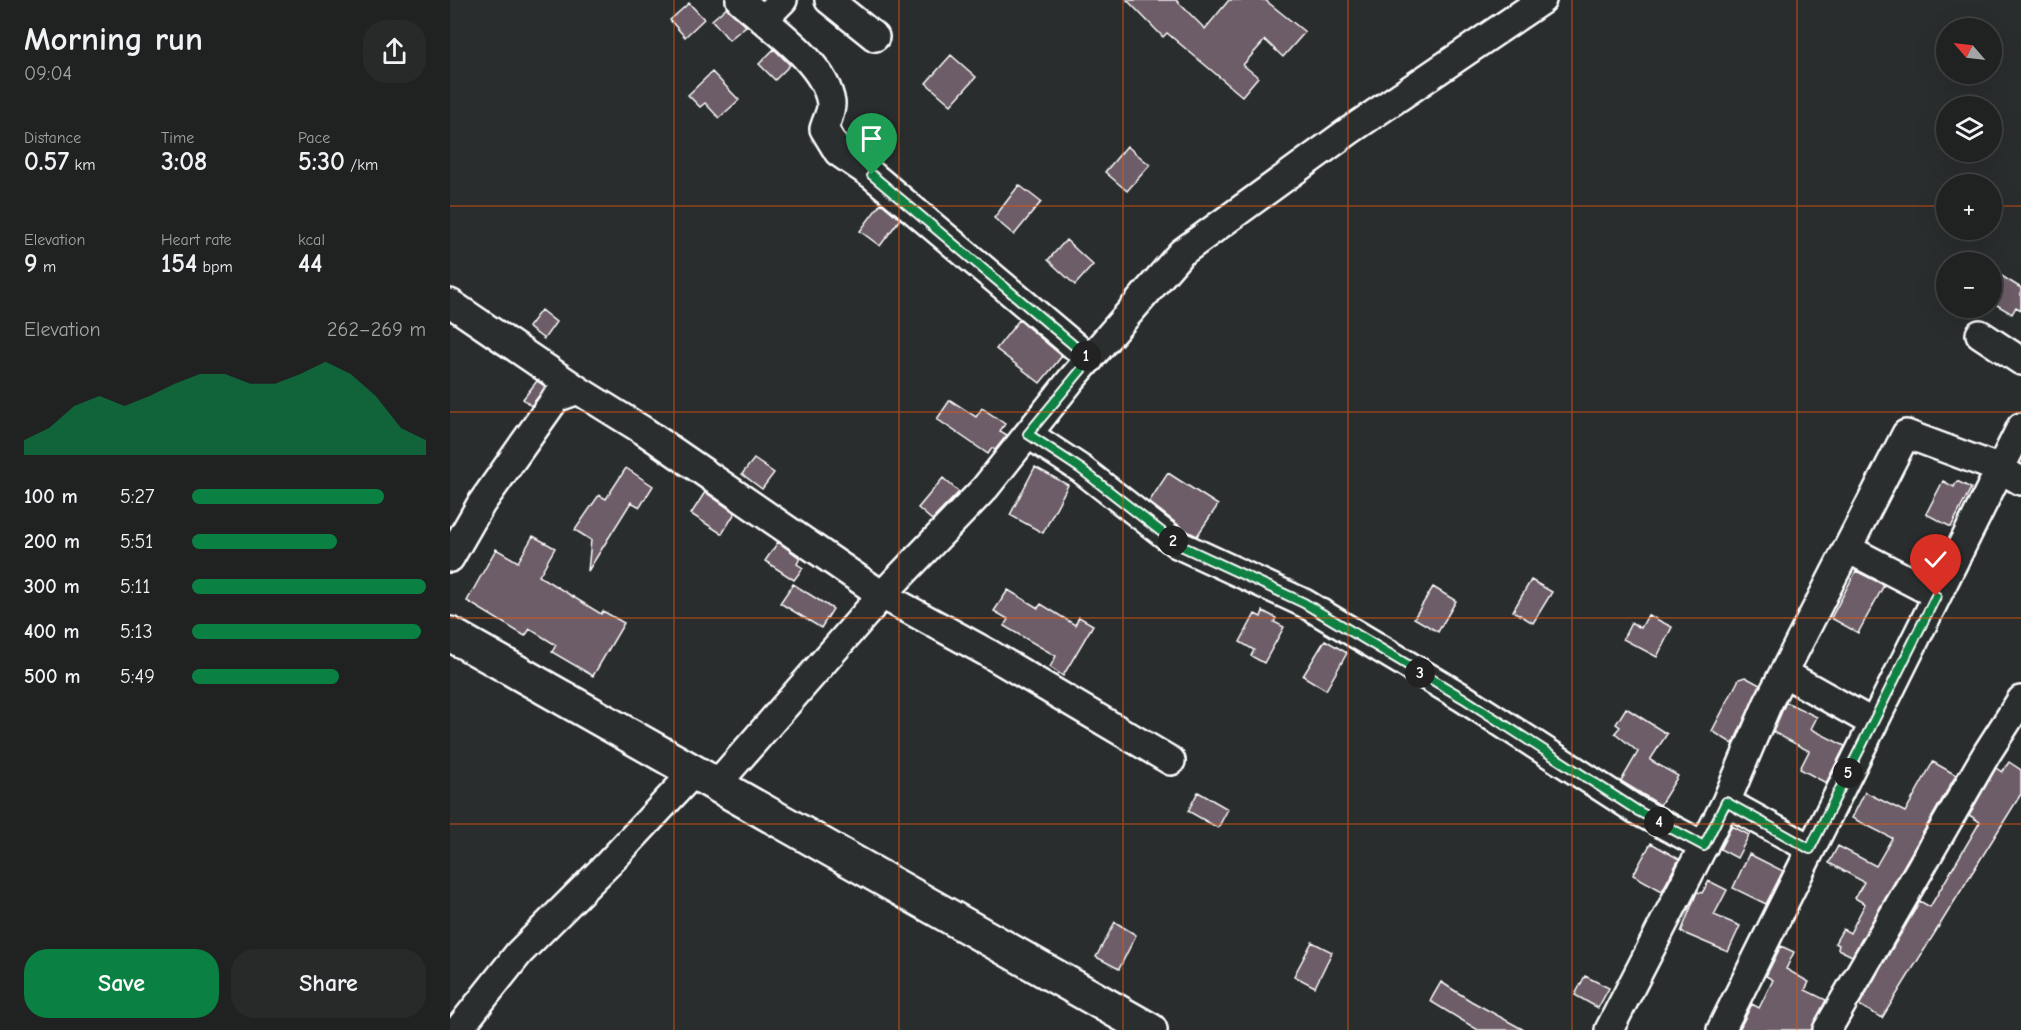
<!DOCTYPE html>
<html lang="en">
<head>
<meta charset="utf-8">
<style>
	body { margin:0; font-family:"Comic Neue",sans-serif; background:#282a2a; color:#f1f3f6; height:100vh; display:flex; flex-direction:column; font-size:22px; white-space:nowrap }
	* { box-sizing:border-box; margin:0 }
	p { font-size:20px; color:#a2a4a5 }
	.icon { flex:none; width:33px; height:33px; fill:none; stroke:currentColor; stroke-width:2; stroke-linecap:round; stroke-linejoin:round }
	.map { position:relative; flex:1; overflow:hidden }
	.side { display:flex; flex-direction:column; background:#202222; width:450px }
	.side>* { flex:none }
	.needle { width:39px; rotate:298deg }
	.buttons { position:absolute; left:1486px; top:18px; display:grid; gap:12px }
	.buttons a { display:grid; place-items:center; width:66px; height:66px; border-radius:50%; background:#202222; box-shadow:0 6px 24px #0002,0 0 0 2px #3d3f40; font-size:30px }
	.pin { position:absolute; display:grid; place-items:center; width:51px; height:51px; color:#fff; margin:-62px -26px; border-radius:50% 50% 50% 0; rotate:-45deg; box-shadow:0 0 6px #0007 }
	.pin .icon { rotate:45deg }
	.km { position:absolute; width:30px; height:30px; margin:-15px; border-radius:50%; background:#222; color:#fff; font-size:16px; line-height:30px; text-align:center }
	.round { display:grid; place-items:center; flex:none; width:63px; height:63px; border-radius:24px; background:#282a2a }
	.headline { display:flex; align-items:center; justify-content:space-between; height:102px; padding:0 24px }
	h1 { font-size:33px; font-weight:700; line-height:45px }
	.metrics { display:grid; grid-template-columns:repeat(3,1fr); gap:9px; height:102px; padding:6px 24px }
	.metrics div { display:grid; align-content:center }
	.metrics b { font-size:26px; font-weight:700 }
	.metrics small { font-size:16px; font-weight:400 }
	.metrics p { font-size:16px }
	.chart { height:168px; padding:12px 24px }
	.chart p { display:flex; justify-content:space-between }
	.chart svg { width:100%; height:108px; margin-top:6px; fill:#0b8043; opacity:.7 }
	.primary-button { display:flex; gap:12px; margin-top:auto; padding:12px 24px }
	.primary-button a { flex:1; height:69px; border-radius:24px; background:#0b8043; color:#fff; font-size:24px; font-weight:700; line-height:69px; text-align:center }
	.primary-button a+a { background:#282a2a; color:#f1f3f6 }
	ul { padding:0 24px; list-style:none; font-size:20px }
	li { display:grid; grid-template-columns:96px 72px 1fr; align-items:center; height:45px }
	li i { height:15px; border-radius:8px; background:#0b8043 }
	main { display:flex; flex:1; min-height:0 }
	.map>svg:first-child { display:block }
</style>
</head>
<body>
<main>
<section class="side">
<div class="headline"><div><h1>Morning run</h1><p>09:04</p></div><a class="round"><svg class="icon" aria-label="share" viewBox="0 0 24 24"><path d="M12 15V3M7 8l5-5 5 5M5 13v7h14v-7"/></svg></a></div>
<div class="metrics">
<div><p>Distance</p><b>0.57<small> km</small></b></div>
<div><p>Time</p><b>3:08</b></div>
<div><p>Pace</p><b>5:30<small> /km</small></b></div>
</div>
<div class="metrics">
<div><p>Elevation</p><b>9<small> m</small></b></div>
<div><p>Heart rate</p><b>154<small> bpm</small></b></div>
<div><p>kcal</p><b>44</b></div>
</div>
<div class="chart"><p><span>Elevation</span>262–269 m</p>
<svg viewBox="0 0 160 44" preserveAspectRatio="none"><path d="M0 44V38L10 33L20 24L30 20L40 24L50 20L60 15L70 11L80 11L90 15L100 15L110 11L120 6L130 11L140 20L150 33L160 38V44z"/></svg>
</div>
<ul>
<li><b>100 m</b>5:27<i style="width:82%"></i></li>
<li><b>200 m</b>5:51<i style="width:62%"></i></li>
<li><b>300 m</b>5:11<i style="width:100%"></i></li>
<li><b>400 m</b>5:13<i style="width:98%"></i></li>
<li><b>500 m</b>5:49<i style="width:63%"></i></li>
</ul>
<div class="primary-button"><a>Save</a><a>Share</a></div>
</section>
<div class="map">
<svg width="1571" height="1030" viewBox="0 0 1571 1030">
	<rect width="100%" height="100%" fill="#2a2d2e"/>
	<filter id="ink" filterUnits="userSpaceOnUse"><feTurbulence type="fractalNoise" baseFrequency=".0167" numOctaves="2"/><feDisplacementMap in="SourceGraphic" scale="12" xChannelSelector="R" yChannelSelector="G"/><feConvolveMatrix kernelMatrix="1 2 1 2 8 2 1 2 1" color-interpolation-filters="sRGB"/></filter>
	<g filter="url(#ink)">
		<path fill="#6d5d67" stroke="#fff" stroke-width="1.5" d="M 677,0 L 726,0 L 755,29 L 779,0 L 815,0 L 855,32 L 833,57 L 815,40 L 793,65 L 808,77 L 792,96 L 717,33 L 713,37 Z
			M 239,3 L 254,19 L 235,37 L 220,20 Z
			M 277,7 L 296,26 L 279,40 L 262,20 Z
			M 324,49 L 340,65 L 325,80 L 309,64 Z
			M 501,55 L 526,77 L 501,105 L 476,83 Z
			M 262,72 L 289,100 L 269,118 L 255,103 L 250,107 L 238,95 Z
			M 677,146 L 700,165 L 677,191 L 655,172 Z
			M 569,185 L 591,202 L 564,235 L 544,218 Z
			M 431,203 L 450,219 L 430,246 L 410,231 Z
			M 616,240 L 643,265 L 625,285 L 598,260 Z
			M 1542,270 L 1571,288 L 1571,310 L 1566,307 L 1562,314 L 1542,302 Z
			M 91,310 L 106,322 L 94,339 L 78,327 Z
			M 569,320 L 612,356 L 590,383 L 546,349 Z
			M 87,381 L 96,387 L 81,406 L 73,399 Z
			M 500,400 L 526,417 L 532,408 L 555,424 L 550,431 L 557,435 L 545,450 L 542,448 L 538,454 L 487,419 Z
			M 304,459 L 324,473 L 312,489 L 292,474 Z
			M 585,467 L 618,485 L 593,533 L 560,515 Z
			M 176,468 L 203,486 L 190,507 L 181,502 L 138,571 L 141,540 L 125,530 L 149,495 L 156,499 Z
			M 718,473 L 768,505 L 747,536 L 735,530 L 699,502 Z
			M 493,478 L 509,492 L 482,520 L 468,508 Z
			M 1493,481 L 1504,487 L 1507,481 L 1521,488 L 1501,527 L 1476,514 Z
			M 255,492 L 285,513 L 272,534 L 241,514 Z
			M 83,536 L 105,548 L 89,576 L 151,614 L 153,611 L 174,623 L 143,676 L 102,652 L 106,645 L 80,629 L 75,636 L 17,601 L 46,549 L 68,562 Z
			M 328,542 L 350,558 L 347,564 L 353,568 L 344,580 L 315,561 Z
			M 1406,571 L 1434,585 L 1408,633 L 1381,618 Z
			M 1081,580 L 1102,592 L 1083,623 L 1063,611 Z
			M 343,584 L 383,609 L 371,628 L 330,603 Z
			M 983,587 L 1006,601 L 988,632 L 964,618 Z
			M 558,590 L 588,608 L 591,604 L 625,625 L 629,617 L 643,625 L 613,676 L 600,667 L 606,656 L 554,626 L 558,619 L 544,611 Z
			M 813,611 L 826,618 L 824,622 L 834,627 L 814,663 L 801,656 L 804,650 L 790,642 L 805,614 L 811,617 Z
			M 1198,615 L 1222,627 L 1207,657 L 1173,639 L 1181,623 L 1191,628 Z
			M 875,640 L 897,653 L 876,690 L 853,676 Z
			M 1295,677 L 1310,685 L 1283,744 L 1262,731 L 1289,679 Z
			M 1336,702 L 1367,717 L 1361,729 L 1395,746 L 1376,783 L 1350,769 L 1359,751 L 1323,732 Z
			M 1176,708 L 1217,734 L 1200,760 L 1228,776 L 1210,805 L 1171,781 L 1188,752 L 1165,733 L 1170,727 L 1166,724 Z
			M 1483,762 L 1506,775 L 1402,956 L 1388,949 L 1389,945 L 1385,943 L 1393,929 L 1400,933 L 1415,904 L 1405,898 L 1414,882 L 1379,863 L 1388,846 L 1426,866 L 1442,838 L 1402,818 L 1415,792 L 1455,812 Z
			M 1559,762 L 1571,770 L 1571,794 L 1432,1018 L 1409,1005 L 1470,901 L 1480,907 L 1530,822 L 1519,815 L 1546,768 L 1552,772 Z
			M 748,792 L 778,809 L 768,828 L 738,811 Z
			M 1282,826 L 1299,835 L 1287,858 L 1270,849 Z
			M 1201,843 L 1229,859 L 1212,891 L 1183,875 Z
			M 1299,854 L 1333,871 L 1316,904 L 1283,888 Z
			M 1259,881 L 1277,890 L 1264,915 L 1290,926 L 1278,952 L 1231,932 L 1247,892 L 1252,893 Z
			M 665,922 L 686,935 L 669,969 L 646,957 Z
			M 862,942 L 882,952 L 865,987 L 844,976 Z
			M 1331,946 L 1344,952 L 1336,969 L 1359,982 L 1355,990 L 1376,1000 L 1361,1030 L 1289,1030 L 1302,1004 L 1309,1008 L 1323,980 L 1316,976 Z
			M 1135,976 L 1159,988 L 1148,1008 L 1125,995 Z
			M 991,982 L 1021,1001 L 1074,1030 L 1028,1030 L 980,1001 Z"/>
		<g fill="none" stroke-linecap="round" stroke-linejoin="round">
			<defs>
				<path id="minor" d="M 290,0 C 319,26 375,62 381,103 C 382,110 376,122 374,129 L 388,152 L 422,175 L 640,359
					M 379,0 L 425,37
					M 313,20 L 333,0
					M 0,303 L 128,390
					M 1530,334 L 1571,361
					M 578,434 L 631,469 L 727,544 L 854,603 L 1013,698 L 1188,811 L 1254,846
					M 1398,549 L 1487,595
					M 0,558 L 31,504 L 106,398 L 128,390 L 194,431 L 432,595 L 538,653 L 721,761
					M 1334,673 L 1423,723
					M 266,785 L 432,595 L 535,488 L 621,380 L 731,253 L 899,131 L 1092,0
					M 1276,802 L 1361,849
					M 8,1030 L 69,953 L 158,864 L 244,772
					M 1159,1030 L 1276,802 L 1317,705 L 1456,434 L 1550,469 L 1571,481
					M 1271,1030 L 1571,427
					M 1377,1030 L 1537,753 L 1571,700"/>
				<path id="highway" d="M 0,634 L 700,1030"/>
			</defs>
			<use href="#minor" stroke="#fff" stroke-width="32"/>
			<use href="#highway" stroke="#fff" stroke-width="38"/>
			<use href="#minor" stroke="#2a2d2e" stroke-width="27"/>
			<use href="#highway" stroke="#2a2d2e" stroke-width="33"/>
		</g>
	</g>
	<g fill="none" stroke-linecap="round" stroke-linejoin="round" filter="url(#ink)">
		<defs>
			<path id="route" d="M 422,175 L 640,359 L 578,434 L 631,469 L 727,544 L 854,603 L 1013,698 L 1188,811 L 1254,846 L 1276,802 L 1360,849 L 1486,596"/>
		</defs>
		<use href="#route" stroke="#fff" stroke-width="12"/>
		<use href="#route" stroke="#0b8043" stroke-width="8"/>
	</g>
	<path fill="none" stroke="#e8590c" stroke-width="1.5" stroke-opacity="0.55" d="M 224,0 L 224,1030M 449,0 L 449,1030M 673,0 L 673,1030M 898,0 L 898,1030M 1122,0 L 1122,1030M 1347,0 L 1347,1030M 0,206 L 1497,206M 1542,206 L 1571,206M 0,412 L 1571,412M 0,618 L 1571,618M 0,824 L 1571,824"/>
</svg>
<div class="buttons">
<a><svg class="needle" viewBox="-14 -14 28 28"><path d="M0-13l5 13h-10z" fill="#e53935"/><path d="M0 13l5-13h-10z" fill="#a2a4a5"/></svg></a>
<a><svg class="icon" aria-label="layers" viewBox="0 0 24 24"><path d="M12 4l9 5-9 5-9-5zM3 14l9 5 9-5"/></svg></a>
<a>+</a>
<a>−</a>
</div>
<div class="pin" style="left:422px;top:175px;background:#1e9e55"><svg class="icon" aria-label="arrive" viewBox="0 0 24 24"><path d="M6 21V4h12l-3 4 3 4H6"/></svg></div>
<div class="pin" style="left:1486px;top:596px;background:#d93025"><svg class="icon" aria-label="check" viewBox="0 0 24 24"><path d="M5 12l5 5 9-10"/></svg></div>
<b class="km" style="left:636px;top:356px">1</b>
<b class="km" style="left:723px;top:541px">2</b>
<b class="km" style="left:970px;top:673px">3</b>
<b class="km" style="left:1209px;top:822px">4</b>
<b class="km" style="left:1398px;top:773px">5</b>
</div>
</main>
</body>
</html>
